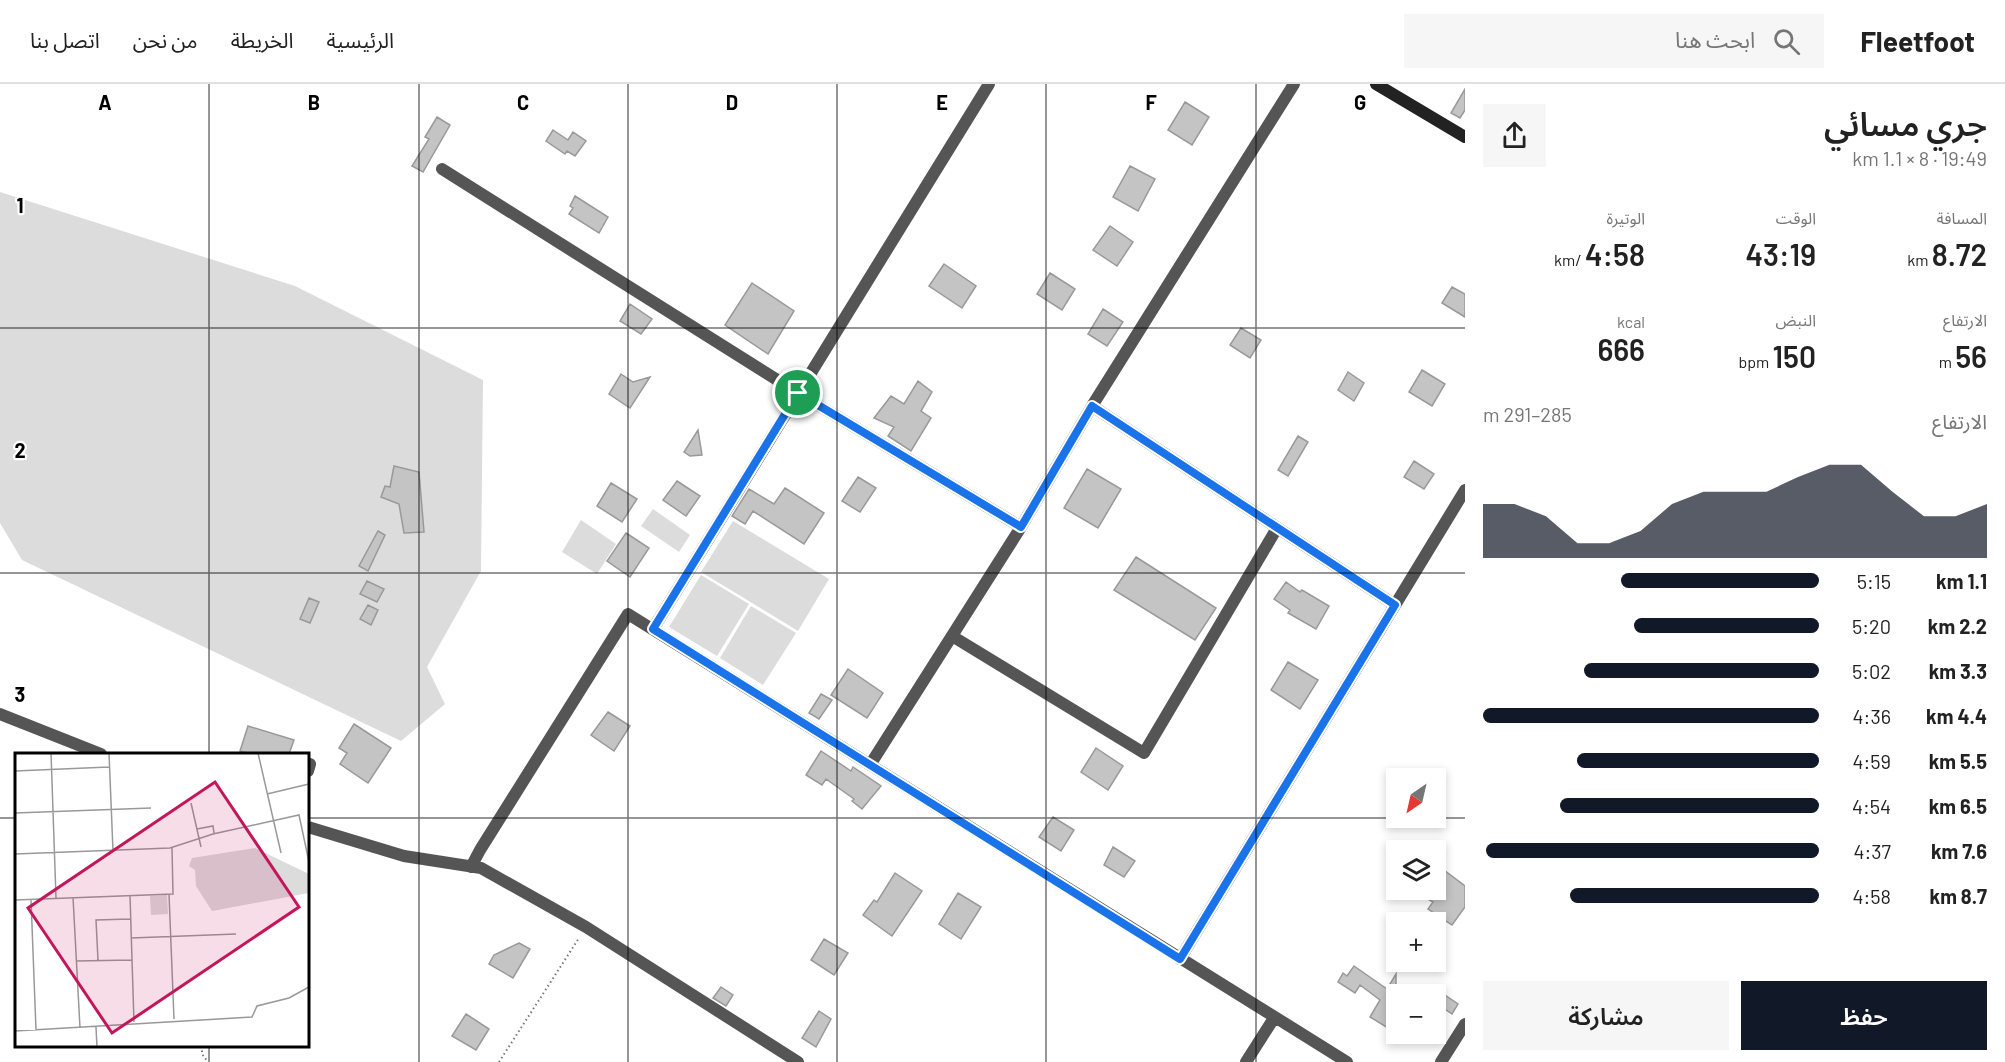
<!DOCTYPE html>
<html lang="ar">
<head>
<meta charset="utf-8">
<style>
	body { margin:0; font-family:Barlow,"Noto Sans Arabic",sans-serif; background:#f6f6f6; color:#222; direction:rtl; height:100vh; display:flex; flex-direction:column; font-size:22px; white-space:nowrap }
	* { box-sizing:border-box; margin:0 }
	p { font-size:20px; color:#767676 }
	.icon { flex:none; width:33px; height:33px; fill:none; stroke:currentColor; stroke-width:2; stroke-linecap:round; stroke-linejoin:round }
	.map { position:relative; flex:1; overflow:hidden; direction:ltr }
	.side { display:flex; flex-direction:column; background:#fff; width:540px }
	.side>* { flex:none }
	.needle { width:39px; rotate:214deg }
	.tools { position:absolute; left:1386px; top:684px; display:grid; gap:12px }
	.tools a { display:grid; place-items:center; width:60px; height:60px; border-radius:0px; background:#fff; box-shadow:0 3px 9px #0003; font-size:30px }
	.pin { position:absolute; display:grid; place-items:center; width:51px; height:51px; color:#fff; margin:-26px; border:3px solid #fff; border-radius:50%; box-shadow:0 2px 6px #0007 }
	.round { display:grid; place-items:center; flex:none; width:63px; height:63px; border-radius:0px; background:#f6f6f6 }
	.head { display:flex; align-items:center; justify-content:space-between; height:102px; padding:0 18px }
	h1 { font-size:33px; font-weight:600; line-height:45px }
	.metrics { display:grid; grid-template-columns:repeat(3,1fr); gap:9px; height:102px; padding:6px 18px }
	.metrics div { display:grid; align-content:center }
	.metrics b { font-size:30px; font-weight:600 }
	.metrics small { font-size:16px; font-weight:400 }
	.metrics p { font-size:16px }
	.chart { height:168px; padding:12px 18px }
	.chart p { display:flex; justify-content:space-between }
	.chart svg { width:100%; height:108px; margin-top:6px; fill:#111827; opacity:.7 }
	.cta { display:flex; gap:12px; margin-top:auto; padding:12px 18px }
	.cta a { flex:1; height:69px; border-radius:0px; background:#111827; color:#fff; font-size:24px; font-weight:600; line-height:69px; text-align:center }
	.cta a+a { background:#f6f6f6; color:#222 }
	ul { padding:0 18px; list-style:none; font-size:20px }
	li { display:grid; grid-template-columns:96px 72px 1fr; align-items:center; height:45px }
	li i { height:15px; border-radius:8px; background:#111827 }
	header { display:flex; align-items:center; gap:36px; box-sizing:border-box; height:84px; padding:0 30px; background:#fff; border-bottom:2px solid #e0e0e0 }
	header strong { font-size:28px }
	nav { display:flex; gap:33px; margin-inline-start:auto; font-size:21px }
	.search { width:420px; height:54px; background:#f6f6f6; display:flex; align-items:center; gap:15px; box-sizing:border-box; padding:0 21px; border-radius:0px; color:#767676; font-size:22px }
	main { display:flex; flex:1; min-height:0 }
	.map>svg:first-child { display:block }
</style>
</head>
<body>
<header>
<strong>Fleetfoot</strong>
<div class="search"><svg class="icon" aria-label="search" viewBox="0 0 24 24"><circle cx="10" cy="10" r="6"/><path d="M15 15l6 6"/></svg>ابحث هنا</div>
<nav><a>الرئيسية</a><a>الخريطة</a><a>من نحن</a><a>اتصل بنا</a></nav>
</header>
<main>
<section class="side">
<div class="head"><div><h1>جري مسائي</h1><p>19:49 · 8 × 1.1 km</p></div><a class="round"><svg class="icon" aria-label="share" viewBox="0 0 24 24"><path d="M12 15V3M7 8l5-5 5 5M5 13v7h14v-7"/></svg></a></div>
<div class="metrics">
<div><p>المسافة</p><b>8.72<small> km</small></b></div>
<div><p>الوقت</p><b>43:19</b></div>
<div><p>الوتيرة</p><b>4:58<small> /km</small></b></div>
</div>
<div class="metrics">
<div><p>الارتفاع</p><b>56<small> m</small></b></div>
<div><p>النبض</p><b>150<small> bpm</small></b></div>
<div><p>kcal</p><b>666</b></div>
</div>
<div class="chart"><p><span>الارتفاع</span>285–291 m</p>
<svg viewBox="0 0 160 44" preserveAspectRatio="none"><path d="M0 44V22L10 22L20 27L30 38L40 38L50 33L60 22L70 17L80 17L90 17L100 11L110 6L120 6L130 17L140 27L150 27L160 22V44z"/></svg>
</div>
<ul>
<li><b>1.1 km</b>5:15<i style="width:59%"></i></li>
<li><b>2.2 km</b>5:20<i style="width:55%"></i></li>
<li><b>3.3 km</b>5:02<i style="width:70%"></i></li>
<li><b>4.4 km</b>4:36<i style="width:100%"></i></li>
<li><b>5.5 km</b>4:59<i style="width:72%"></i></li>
<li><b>6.5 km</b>4:54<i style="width:77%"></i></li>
<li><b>7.6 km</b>4:37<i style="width:99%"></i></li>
<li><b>8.7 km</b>4:58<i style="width:74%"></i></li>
</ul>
<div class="cta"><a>حفظ</a><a>مشاركة</a></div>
</section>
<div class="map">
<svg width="1465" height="978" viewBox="0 0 1465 978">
	<rect width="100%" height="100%" fill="#fff"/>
	<path fill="#dcdcdc" d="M 0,108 L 295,202 L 483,296 L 481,487 L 427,583 L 445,620 L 401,657 L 22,476 L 0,439 Z
		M 653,425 L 690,451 L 679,468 L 641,442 Z
		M 581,436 L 616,460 L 597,490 L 562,468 Z
		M 733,437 L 829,495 L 798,547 L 701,488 Z
		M 701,491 L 749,520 L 717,572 L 669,543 Z
		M 751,522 L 796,549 L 763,601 L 720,574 Z"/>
	<path fill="#c4c4c4" stroke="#999" stroke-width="1.5" d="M 1465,5 L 1465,26 L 1460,34 L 1451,29 Z
		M 1185,18 L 1209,33 L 1192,61 L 1168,46 Z
		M 437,33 L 450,41 L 423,88 L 412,82 L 429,55 L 425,53 Z
		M 553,46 L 568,56 L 573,48 L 586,57 L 575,72 L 567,67 L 565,70 L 546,57 Z
		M 1130,82 L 1155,95 L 1138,127 L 1113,113 Z
		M 575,112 L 608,133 L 599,149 L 569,130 L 573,124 L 570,122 Z
		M 1110,142 L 1133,158 L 1117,182 L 1093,166 Z
		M 944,180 L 976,202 L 962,224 L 929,202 Z
		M 1050,189 L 1075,205 L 1062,226 L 1037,210 Z
		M 752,199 L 794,227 L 768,270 L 725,241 Z
		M 1452,203 L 1465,210 L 1465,233 L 1442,219 Z
		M 630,220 L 652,235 L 641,250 L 620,237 Z
		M 1103,225 L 1123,238 L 1107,262 L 1088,250 Z
		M 1241,244 L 1261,256 L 1250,274 L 1230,261 Z
		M 1422,286 L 1445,300 L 1432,322 L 1409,308 Z
		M 1348,288 L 1364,299 L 1354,317 L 1338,306 Z
		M 621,290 L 633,298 L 650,293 L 630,324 L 609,310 Z
		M 918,297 L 932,308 L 921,327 L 931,334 L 911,367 L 888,352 L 894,343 L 874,334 L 891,312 L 904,320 Z
		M 698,346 L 702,371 L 690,372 L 684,368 Z
		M 1298,352 L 1308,358 L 1288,392 L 1278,386 Z
		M 1414,377 L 1434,390 L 1424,405 L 1404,393 Z
		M 394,382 L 419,388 L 424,448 L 404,449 L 399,420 L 381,413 L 385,402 L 390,403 Z
		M 1087,385 L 1121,405 L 1098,444 L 1064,424 Z
		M 858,393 L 876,404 L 860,428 L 842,417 Z
		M 677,397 L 700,412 L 686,432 L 663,416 Z
		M 611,399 L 637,415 L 622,438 L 597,422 Z
		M 785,404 L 824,429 L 804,460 L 753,427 L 745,440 L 732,432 L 749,405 L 774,420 Z
		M 378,447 L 385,451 L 368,487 L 359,482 Z
		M 626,449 L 649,464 L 630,493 L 607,477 Z
		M 1136,473 L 1216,524 L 1195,556 L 1114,506 Z
		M 367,497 L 384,505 L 377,518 L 360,510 Z
		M 1286,498 L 1300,508 L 1302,506 L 1329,522 L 1316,545 L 1288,529 L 1290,526 L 1274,515 Z
		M 309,514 L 319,518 L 310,539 L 300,535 Z
		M 368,521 L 378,526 L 371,541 L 360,535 Z
		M 1288,578 L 1318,596 L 1300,625 L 1271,606 Z
		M 848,585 L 883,609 L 867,634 L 831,611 Z
		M 821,610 L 832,616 L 819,635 L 809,629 Z
		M 608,628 L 630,642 L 614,667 L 591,651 Z
		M 354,640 L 391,664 L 368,699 L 340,680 L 347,669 L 339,664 Z
		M 248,642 L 294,656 L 289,670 L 251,670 L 240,667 Z
		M 1096,664 L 1123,682 L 1108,706 L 1081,688 Z
		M 821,667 L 851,687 L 853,683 L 881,702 L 862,725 L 852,717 L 854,715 L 826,695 L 822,701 L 806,691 Z
		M 1053,733 L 1074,746 L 1061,767 L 1039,753 Z
		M 1113,763 L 1135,777 L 1124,793 L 1104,781 Z
		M 1436,780 L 1465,802 L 1465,823 L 1452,841 L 1428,825 L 1433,818 L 1413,806 L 1436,806 Z
		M 895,789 L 922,807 L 892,852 L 863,831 L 874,816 L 877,818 Z
		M 958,809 L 981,823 L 961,855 L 939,840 Z
		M 824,855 L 848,869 L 834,891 L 811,876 Z
		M 519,859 L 530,865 L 513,894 L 489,880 L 494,871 Z
		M 1354,882 L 1387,905 L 1396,890 L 1396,901 L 1412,910 L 1396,910 L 1396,949 L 1370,933 L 1380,916 L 1360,901 L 1355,909 L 1338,898 L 1343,889 L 1347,892 Z
		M 721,903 L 733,911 L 726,922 L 713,914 Z
		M 1442,909 L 1458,920 L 1452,930 L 1436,919 Z
		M 819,927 L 831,935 L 816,963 L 802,954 Z
		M 466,930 L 489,945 L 476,966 L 452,952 Z"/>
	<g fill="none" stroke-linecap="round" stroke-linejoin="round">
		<path stroke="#777" stroke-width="2" stroke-dasharray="1.5 3" stroke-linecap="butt" d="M 202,962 L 202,970 L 208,978
			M 499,978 L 579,854"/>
		<path stroke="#555" stroke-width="12" d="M 442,85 L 798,309 L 1021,443
			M 1092,322 L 1294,0
			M 653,545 L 989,0
			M 952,552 L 1144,669 L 1277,444
			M 0,630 L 101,670
			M 870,681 L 1021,443 L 1092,322 L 1395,521
			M 308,687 L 310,680
			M 308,743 L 404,772 L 481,784 L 586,843 L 798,978
			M 471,783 L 480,766 L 628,530 L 1347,978
			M 1180,875 L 1465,406
			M 1246,978 L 1274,934
			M 1441,978 L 1465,940"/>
		<path stroke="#222" stroke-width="12" d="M 1376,0 L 1465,53"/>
	</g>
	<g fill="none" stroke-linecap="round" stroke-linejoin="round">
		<defs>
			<path id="route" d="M 798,309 L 1021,443 L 1092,322 L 1395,521 L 1180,875 L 653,545 Z"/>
		</defs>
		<use href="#route" stroke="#fff" stroke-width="12"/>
		<use href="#route" stroke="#1a73e8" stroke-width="8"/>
	</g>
	<path fill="none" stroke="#000" stroke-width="1.5" stroke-opacity="0.55" d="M 209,0 L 209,670M 419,0 L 419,978M 628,0 L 628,978M 837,0 L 837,978M 1046,0 L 1046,978M 1256,0 L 1256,978M 0,244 L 1465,244M 0,489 L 1465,489M 0,734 L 16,734M 308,734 L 1396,734M 1396,734 L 1436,734M 1436,734 L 1465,734M 209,962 L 209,978"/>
	<g transform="translate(15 669)">
		<rect width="294" height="294" fill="#fff"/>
		<path d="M 240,95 L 294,121 L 294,140 L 197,158 L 181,133 L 180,117 L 174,113 L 177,105 ZM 152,142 L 153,161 L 136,162 L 135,143 Z" fill="#dcdcdc"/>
		<path fill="none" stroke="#999" stroke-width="1.5" d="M 36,0 L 41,145M 94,0 L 98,98M 243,0 L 266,100M 0,18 L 94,14M 252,41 L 294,31M 176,50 L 186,94M 0,60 L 136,55M 182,76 L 198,73 L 199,80M 0,101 L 155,95 L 198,81 L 284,62 L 294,109M 154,141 L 159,266M 58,144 L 65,275M 16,146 L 21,277M 0,147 L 158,141 L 157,95M 116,185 L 221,181M 83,207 L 81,167 L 115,166M 117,207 L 119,269M 61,208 L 117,207 L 115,142M 81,274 L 82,294M 0,278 L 237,264 L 242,253 L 274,245 L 294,234"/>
		<path fill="#c2185b" fill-opacity="0.15" stroke="#c2185b" stroke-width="3" d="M 200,29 L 284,154 L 97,280 L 13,155 Z"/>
		<rect width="294" height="294" fill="none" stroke="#000" stroke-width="3"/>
	</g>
	<g font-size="20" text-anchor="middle" font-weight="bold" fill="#000" stroke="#fff" stroke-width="4.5" stroke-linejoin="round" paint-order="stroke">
		<text x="105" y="26">A</text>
		<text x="314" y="26">B</text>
		<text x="523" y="26">C</text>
		<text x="732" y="26">D</text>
		<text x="942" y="26">E</text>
		<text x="1151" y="26">F</text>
		<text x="1360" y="26">G</text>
		<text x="20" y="129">1</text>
		<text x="20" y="374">2</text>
		<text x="20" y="618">3</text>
	</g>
</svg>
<div class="tools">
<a><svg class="needle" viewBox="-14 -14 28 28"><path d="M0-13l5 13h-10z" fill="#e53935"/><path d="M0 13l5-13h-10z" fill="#767676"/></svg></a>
<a><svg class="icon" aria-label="layers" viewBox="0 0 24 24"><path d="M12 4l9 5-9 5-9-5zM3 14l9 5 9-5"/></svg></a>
<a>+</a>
<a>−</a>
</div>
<div class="pin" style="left:798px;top:309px;background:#1e9e55"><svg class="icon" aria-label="arrive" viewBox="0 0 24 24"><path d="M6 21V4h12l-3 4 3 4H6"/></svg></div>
</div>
</main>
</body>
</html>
